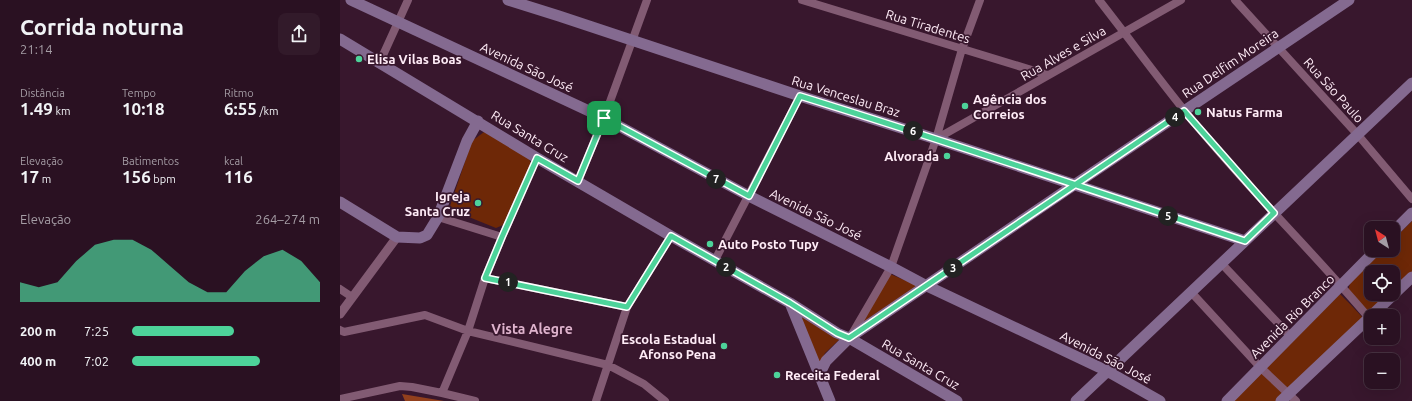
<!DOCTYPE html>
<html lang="pt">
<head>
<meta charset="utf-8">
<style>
	body { margin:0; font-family:Ubuntu,sans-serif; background:#321a2a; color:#f1f3f6; height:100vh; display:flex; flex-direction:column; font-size:15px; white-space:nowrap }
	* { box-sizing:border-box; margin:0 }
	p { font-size:13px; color:#a59da5 }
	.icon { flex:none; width:22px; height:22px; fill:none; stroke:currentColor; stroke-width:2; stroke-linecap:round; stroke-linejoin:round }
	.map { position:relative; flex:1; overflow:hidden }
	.details { display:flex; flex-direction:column; background:#2a1122; width:340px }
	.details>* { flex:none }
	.needle { width:26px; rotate:324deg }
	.controls { position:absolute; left:1024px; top:221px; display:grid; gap:8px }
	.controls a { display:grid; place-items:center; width:36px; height:36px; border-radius:8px; background:#2a1122; box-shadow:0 4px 16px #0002,0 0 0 1px #463140; font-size:20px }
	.pin { position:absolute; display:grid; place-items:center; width:34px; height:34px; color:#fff; margin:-17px; border-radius:8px; box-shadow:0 2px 6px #0006 }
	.km { position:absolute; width:20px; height:20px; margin:-10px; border-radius:50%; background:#222; color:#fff; font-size:11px; line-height:20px; text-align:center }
	.round { display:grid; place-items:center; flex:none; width:42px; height:42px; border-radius:8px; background:#321a2a }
	.headline { display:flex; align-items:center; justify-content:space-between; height:68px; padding:0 20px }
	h1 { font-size:22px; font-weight:600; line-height:30px }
	.figures { display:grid; grid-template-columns:repeat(3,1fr); gap:6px; height:68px; padding:4px 20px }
	.figures div { display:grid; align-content:center }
	.figures b { font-size:17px; font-weight:600 }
	.figures small { font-size:11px; font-weight:400 }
	.figures p { font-size:11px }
	.chart { height:112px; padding:8px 20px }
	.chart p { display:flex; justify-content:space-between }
	.chart svg { width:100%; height:72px; margin-top:4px; fill:#4dd39a; opacity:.7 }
	ul { padding:0 20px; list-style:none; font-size:13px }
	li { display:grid; grid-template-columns:64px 48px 1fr; align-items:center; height:30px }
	li i { height:10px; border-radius:5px; background:#4dd39a }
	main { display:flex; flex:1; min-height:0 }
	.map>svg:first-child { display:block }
</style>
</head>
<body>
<main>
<section class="details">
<div class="headline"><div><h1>Corrida noturna</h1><p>21:14</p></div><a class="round"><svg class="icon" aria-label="share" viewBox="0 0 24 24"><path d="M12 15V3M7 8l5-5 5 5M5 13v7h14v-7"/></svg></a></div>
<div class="figures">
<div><p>Distância</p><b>1.49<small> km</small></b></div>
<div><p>Tempo</p><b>10:18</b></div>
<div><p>Ritmo</p><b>6:55<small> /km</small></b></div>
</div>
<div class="figures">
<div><p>Elevação</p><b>17<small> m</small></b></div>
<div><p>Batimentos</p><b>156<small> bpm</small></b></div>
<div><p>kcal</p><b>116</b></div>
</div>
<div class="chart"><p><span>Elevação</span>264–274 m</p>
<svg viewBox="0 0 160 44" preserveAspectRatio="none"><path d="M0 44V32L10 35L20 32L30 19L40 9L50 6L60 6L70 12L80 22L90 32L100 38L110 38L120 25L130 16L140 12L150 19L160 32V44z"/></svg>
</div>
<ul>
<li><b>200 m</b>7:25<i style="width:54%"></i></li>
<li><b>400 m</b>7:02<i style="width:68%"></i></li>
</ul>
</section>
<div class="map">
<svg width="1072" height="401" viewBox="0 0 1072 401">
	<rect width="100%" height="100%" fill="#38172d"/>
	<path fill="#6e2807" d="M 144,132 L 188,155 L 191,164 L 163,225 L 156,228 L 109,209 L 132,141 Z
		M 1072,221 L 1072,276 L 1053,294 L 1053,272 L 1031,272 L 1031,294 L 1053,294 L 1029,315 L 1008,292 L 1010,283 L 1043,250 L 1053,250 L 1053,240 Z
		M 550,274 L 583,288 L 513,334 Z
		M 1000,294 L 1010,304 L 1025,320 L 938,401 L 893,401 Z
		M 457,312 L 500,339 L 485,353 L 479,366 Z"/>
	<path fill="#92401d" d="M 62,394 L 104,401 L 65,401 Z"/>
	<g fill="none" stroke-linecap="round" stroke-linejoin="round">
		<path stroke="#825b73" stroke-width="8" d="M 462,0 L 708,75
			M 759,0 C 788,37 815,74 844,110 C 902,183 969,247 1029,318
			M 895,0 L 1018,135 L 1072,199
			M 39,64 L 68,0
			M 596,139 L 841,0
			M 238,181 L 264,118 L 307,0
			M 98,217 L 162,237
			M 375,260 L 460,96
			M 881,263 L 951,337
			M 145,278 L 287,307
			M 0,289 L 12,297
			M 851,292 L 920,367 L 956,401
			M 0,330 L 4,332 L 85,315 L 128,331 L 268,365 L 304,384 L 325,401
			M 512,334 L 551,267 L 596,139 L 622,49 L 640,0
			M 102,393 L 128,331 L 145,278 L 162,237 L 197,158
			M 0,399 L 60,386 L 72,387 L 102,393 L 135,401
			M 256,401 L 287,307 L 331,236"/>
		<path stroke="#825b73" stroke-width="9" d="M 0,314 L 57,237"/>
		<path stroke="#846a90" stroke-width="11" d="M 11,0 L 264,118 L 409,196 L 551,267 L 587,286 L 767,371 L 820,401
			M 168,0 L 219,16 L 460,96 L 596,139 L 905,241
			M 0,39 L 197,158 L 331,236 L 450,303 L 497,333 L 509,338 L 617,401
			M 0,202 L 57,237 L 80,238 L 87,235 L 98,217 L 127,141 L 138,121
			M 1053,232 L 1072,213
			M 450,303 L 490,401
			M 1031,316 L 1072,277
			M 479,375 L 486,361 L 509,338 L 734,185 L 1009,0
			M 736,401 L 1072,83
			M 887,401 L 1036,250
			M 941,401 L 1031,316"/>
	</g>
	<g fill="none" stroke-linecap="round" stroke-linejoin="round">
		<defs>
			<path id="route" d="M 264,118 L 238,181 L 197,158 L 162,237 L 145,278 L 287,307 L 331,236 L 450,303 L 497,333 L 509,338 L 844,111 L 934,213 L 905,241 C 757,192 609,142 460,96 L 409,196 L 264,118"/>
		</defs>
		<use href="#route" stroke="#fff" stroke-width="8"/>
		<use href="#route" stroke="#4dd39a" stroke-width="5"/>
	</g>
	<g fill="#4dd39a" stroke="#38172d" stroke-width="1.5">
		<circle cx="19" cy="59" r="4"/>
		<circle cx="625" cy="106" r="4"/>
		<circle cx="858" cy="112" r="4"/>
		<circle cx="607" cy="156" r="4"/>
		<circle cx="138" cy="203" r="4"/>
		<circle cx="370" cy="244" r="4"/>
		<circle cx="384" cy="346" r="4"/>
		<circle cx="437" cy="375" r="4"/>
	</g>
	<g text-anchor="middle" stroke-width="3.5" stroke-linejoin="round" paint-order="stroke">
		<g font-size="13" fill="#ffecf7" stroke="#38172d">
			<text transform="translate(588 26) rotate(17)" y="5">Rua Tiradentes</text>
			<text transform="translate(723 53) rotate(-30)" y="5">Rua Alves e Silva</text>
			<text transform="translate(890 63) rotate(-34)" y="5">Rua Delfim Moreira</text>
			<text transform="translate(187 67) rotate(25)" y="5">Avenida São José</text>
			<text transform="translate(994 90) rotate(48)" y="5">Rua São Paulo</text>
			<text transform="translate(506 96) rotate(17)" y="5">Rua Venceslau Braz</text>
			<text transform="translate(190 136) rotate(31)" y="5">Rua Santa Cruz</text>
			<text transform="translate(476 214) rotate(26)" y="5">Avenida São José</text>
			<text transform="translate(952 316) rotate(-45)" y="5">Avenida Rio Branco</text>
			<text transform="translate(766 357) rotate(27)" y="5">Avenida São José</text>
			<text transform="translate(581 364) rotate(30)" y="5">Rua Santa Cruz</text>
		</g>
		<g font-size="13" font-weight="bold" fill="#ffecf7" stroke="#38172d" text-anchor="start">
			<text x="27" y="64">Elisa Vilas Boas</text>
			<text x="633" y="104">Agência dos<tspan x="633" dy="15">Correios</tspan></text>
			<text x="866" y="117">Natus Farma</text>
			<text x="599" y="161" text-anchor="end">Alvorada</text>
			<text x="130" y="201" text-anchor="end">Igreja<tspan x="130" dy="15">Santa Cruz</tspan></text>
			<text x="378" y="249">Auto Posto Tupy</text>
			<text x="376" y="344" text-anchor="end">Escola Estadual<tspan x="376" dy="15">Afonso Pena</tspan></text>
			<text x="445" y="380">Receita Federal</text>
		</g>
		<g font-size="14" font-weight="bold" fill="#dfb3cd" stroke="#38172d">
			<text x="192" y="334">Vista Alegre</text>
		</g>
	</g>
</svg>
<div class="controls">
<a><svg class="needle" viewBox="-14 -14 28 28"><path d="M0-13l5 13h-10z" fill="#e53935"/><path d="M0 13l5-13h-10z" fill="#a59da5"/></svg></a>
<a><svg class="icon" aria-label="locate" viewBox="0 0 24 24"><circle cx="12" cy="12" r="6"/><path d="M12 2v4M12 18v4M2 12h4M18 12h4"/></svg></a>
<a>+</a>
<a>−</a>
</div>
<div class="pin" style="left:264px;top:118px;background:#1e9e55"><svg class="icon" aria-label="arrive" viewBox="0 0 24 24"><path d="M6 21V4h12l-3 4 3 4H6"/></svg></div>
<b class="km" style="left:168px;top:282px">1</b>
<b class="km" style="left:386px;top:267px">2</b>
<b class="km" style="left:613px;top:268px">3</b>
<b class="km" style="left:835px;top:117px">4</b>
<b class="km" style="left:828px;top:216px">5</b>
<b class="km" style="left:573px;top:131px">6</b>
<b class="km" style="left:376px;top:179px">7</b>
</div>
</main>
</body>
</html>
